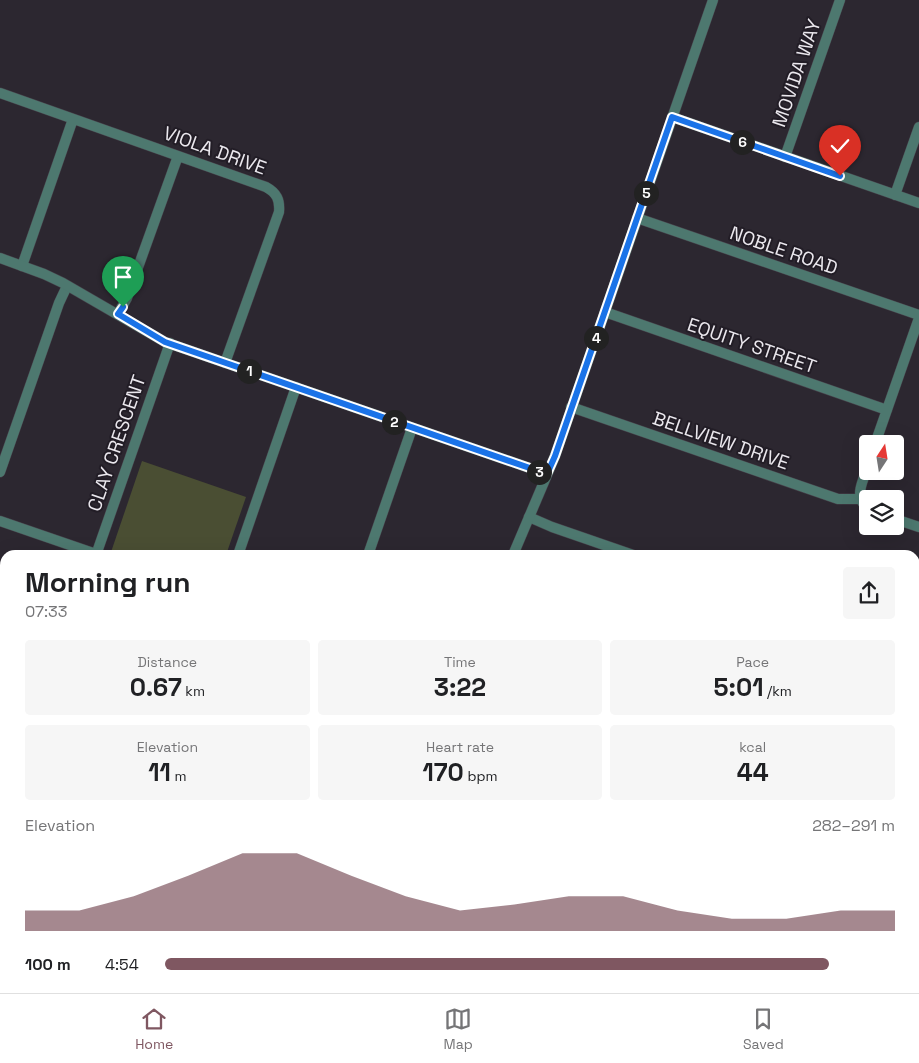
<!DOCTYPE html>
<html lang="en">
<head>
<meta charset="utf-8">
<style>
	body { margin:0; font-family:"Space Grotesk",sans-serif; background:#f6f6f6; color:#202124; height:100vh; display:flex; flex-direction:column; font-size:19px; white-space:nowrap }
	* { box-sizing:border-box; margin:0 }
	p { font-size:16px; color:#757577 }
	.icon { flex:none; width:28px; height:28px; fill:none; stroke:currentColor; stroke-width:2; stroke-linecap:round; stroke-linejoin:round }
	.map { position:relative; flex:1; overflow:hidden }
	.side { position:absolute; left:0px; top:550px; width:920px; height:444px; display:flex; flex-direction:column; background:#fff; border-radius:15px 15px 0 0; box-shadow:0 5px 20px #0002 }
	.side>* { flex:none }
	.needle { width:32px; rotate:12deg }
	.buttons { position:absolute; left:859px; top:435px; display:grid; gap:10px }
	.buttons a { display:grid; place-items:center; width:45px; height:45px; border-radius:5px; background:#fff; box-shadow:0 5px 20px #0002; font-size:25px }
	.pin { position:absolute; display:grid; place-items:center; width:42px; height:42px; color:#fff; margin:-51px -21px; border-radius:50% 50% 50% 0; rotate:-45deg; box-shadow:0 0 5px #0007 }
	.pin .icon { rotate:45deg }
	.km { position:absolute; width:25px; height:25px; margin:-12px; border-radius:50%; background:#222; color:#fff; font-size:14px; line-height:25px; text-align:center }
	.round { display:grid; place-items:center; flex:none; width:52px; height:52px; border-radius:5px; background:#f6f6f6 }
	.summary { display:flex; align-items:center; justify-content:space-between; height:85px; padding:0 25px }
	h1 { font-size:28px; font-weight:600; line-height:38px }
	.metrics { display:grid; grid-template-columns:repeat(3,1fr); gap:8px; height:85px; padding:5px 25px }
	.metrics div { display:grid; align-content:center; border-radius:5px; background:#f6f6f6; text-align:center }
	.metrics b { font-size:25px; font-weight:600 }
	.metrics small { font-size:14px; font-weight:400 }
	.metrics p { font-size:14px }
	.chart { height:140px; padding:10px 25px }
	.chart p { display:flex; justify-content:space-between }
	.chart svg { width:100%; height:90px; margin-top:5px; fill:#7f5761; opacity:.7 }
	ul { padding:0 25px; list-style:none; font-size:16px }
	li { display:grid; grid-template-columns:80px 60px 1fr; align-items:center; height:38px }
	li i { height:12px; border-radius:6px; background:#7f5761 }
	.dock { display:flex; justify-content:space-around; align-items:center; height:70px; border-top:1px solid #e0e0e0; background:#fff; font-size:14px; color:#757577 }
	.dock a { display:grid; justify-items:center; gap:2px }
	.dock .selected { color:#7f5761 }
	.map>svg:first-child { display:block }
</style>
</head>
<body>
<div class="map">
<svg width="919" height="993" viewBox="0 0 919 993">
	<rect width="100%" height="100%" fill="#2c2730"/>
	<path fill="#4a4e33" d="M 142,461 L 246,497 L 226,555 L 110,555 Z"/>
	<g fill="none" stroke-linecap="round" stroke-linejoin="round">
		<defs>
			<path id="minor" d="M 0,93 L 266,187 C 277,193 280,200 279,212 L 225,363
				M 672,117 L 919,203
				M 785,157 L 840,0
				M 895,195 L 919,127
				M 637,218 L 919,315
				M 22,266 L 73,119
				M 605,312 L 887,410
				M 118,314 L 127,298 L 178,156
				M 571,407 L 838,499 L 860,499
				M 875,444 L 919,318
				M 868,467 C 863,480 853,498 868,508
				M 0,472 L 59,303 L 67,286
				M 529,517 L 552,527 L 633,555
				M 895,519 L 919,527
				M 0,521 L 96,554
				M 96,555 L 170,343
				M 238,555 L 296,387
				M 368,555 L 412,428
				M 915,650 L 919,651
				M 915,773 L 919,774
				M 915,849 L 919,839"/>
			<path id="tertiary" d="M 0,258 L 44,274 L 63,283 L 165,342 L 547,474
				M 513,555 L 555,456 L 713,0
				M 0,754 L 5,755
				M 915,969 L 919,970"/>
		</defs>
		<use href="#minor" stroke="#47424b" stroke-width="11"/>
		<use href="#tertiary" stroke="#47424b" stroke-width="11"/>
		<use href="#minor" stroke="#4d786f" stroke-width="10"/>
		<use href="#tertiary" stroke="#4d786f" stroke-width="10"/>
	</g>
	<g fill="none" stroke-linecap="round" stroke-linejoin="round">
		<defs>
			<path id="route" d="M 123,307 L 118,314 L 165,342 L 547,474 L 555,456 L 672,117 L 840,176"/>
		</defs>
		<use href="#route" stroke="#fff" stroke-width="10"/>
		<use href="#route" stroke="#1a73e8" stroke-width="6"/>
	</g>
	<g text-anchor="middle" stroke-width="4" stroke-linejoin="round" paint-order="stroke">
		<g font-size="19" fill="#ebe8ee" stroke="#221d26">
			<text transform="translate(796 73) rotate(-71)" y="7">MOVIDA WAY</text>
			<text transform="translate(215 150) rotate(20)" y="7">VIOLA DRIVE</text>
			<text transform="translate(784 250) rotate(19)" y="7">NOBLE ROAD</text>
			<text transform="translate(752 345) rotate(19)" y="7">EQUITY STREET</text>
			<text transform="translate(721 440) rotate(19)" y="7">BELLVIEW DRIVE</text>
			<text transform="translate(116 443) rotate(-71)" y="7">CLAY CRESCENT</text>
		</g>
	</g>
</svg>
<div class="buttons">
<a><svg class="needle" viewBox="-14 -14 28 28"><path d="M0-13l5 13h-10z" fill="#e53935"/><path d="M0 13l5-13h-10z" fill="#757577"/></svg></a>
<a><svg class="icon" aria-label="layers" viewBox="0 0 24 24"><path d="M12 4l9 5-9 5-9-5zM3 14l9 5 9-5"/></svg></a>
</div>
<div class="pin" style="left:123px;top:307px;background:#1e9e55"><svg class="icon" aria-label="arrive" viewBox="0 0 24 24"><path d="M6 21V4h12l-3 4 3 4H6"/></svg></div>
<div class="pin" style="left:840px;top:176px;background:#d93025"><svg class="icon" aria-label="check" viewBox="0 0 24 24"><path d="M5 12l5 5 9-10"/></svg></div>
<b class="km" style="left:249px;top:371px">1</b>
<b class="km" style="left:394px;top:422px">2</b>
<b class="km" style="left:539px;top:472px">3</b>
<b class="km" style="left:596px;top:338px">4</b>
<b class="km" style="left:646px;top:193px">5</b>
<b class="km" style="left:742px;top:142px">6</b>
<section class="side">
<div class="summary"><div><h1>Morning run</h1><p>07:33</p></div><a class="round"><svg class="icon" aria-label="share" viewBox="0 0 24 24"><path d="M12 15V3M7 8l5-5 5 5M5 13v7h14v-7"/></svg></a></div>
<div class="metrics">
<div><p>Distance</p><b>0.67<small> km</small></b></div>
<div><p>Time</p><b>3:22</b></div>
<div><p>Pace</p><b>5:01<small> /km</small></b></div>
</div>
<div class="metrics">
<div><p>Elevation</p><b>11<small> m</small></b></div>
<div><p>Heart rate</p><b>170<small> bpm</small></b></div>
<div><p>kcal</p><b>44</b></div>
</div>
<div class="chart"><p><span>Elevation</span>282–291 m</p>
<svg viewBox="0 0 160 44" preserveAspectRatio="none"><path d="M0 44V34L10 34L20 27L30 17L40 6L50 6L60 17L70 27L80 34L90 31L100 27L110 27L120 34L130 38L140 38L150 34L160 34V44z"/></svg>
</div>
<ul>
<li><b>100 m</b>4:54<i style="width:91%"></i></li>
</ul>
</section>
</div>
<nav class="dock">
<a class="selected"><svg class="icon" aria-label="home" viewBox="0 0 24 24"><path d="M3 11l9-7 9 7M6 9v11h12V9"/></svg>Home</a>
<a><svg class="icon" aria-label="map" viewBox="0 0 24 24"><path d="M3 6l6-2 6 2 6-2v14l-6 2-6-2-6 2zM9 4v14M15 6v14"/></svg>Map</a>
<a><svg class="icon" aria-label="saved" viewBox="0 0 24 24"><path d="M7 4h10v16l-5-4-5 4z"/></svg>Saved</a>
</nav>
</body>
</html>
